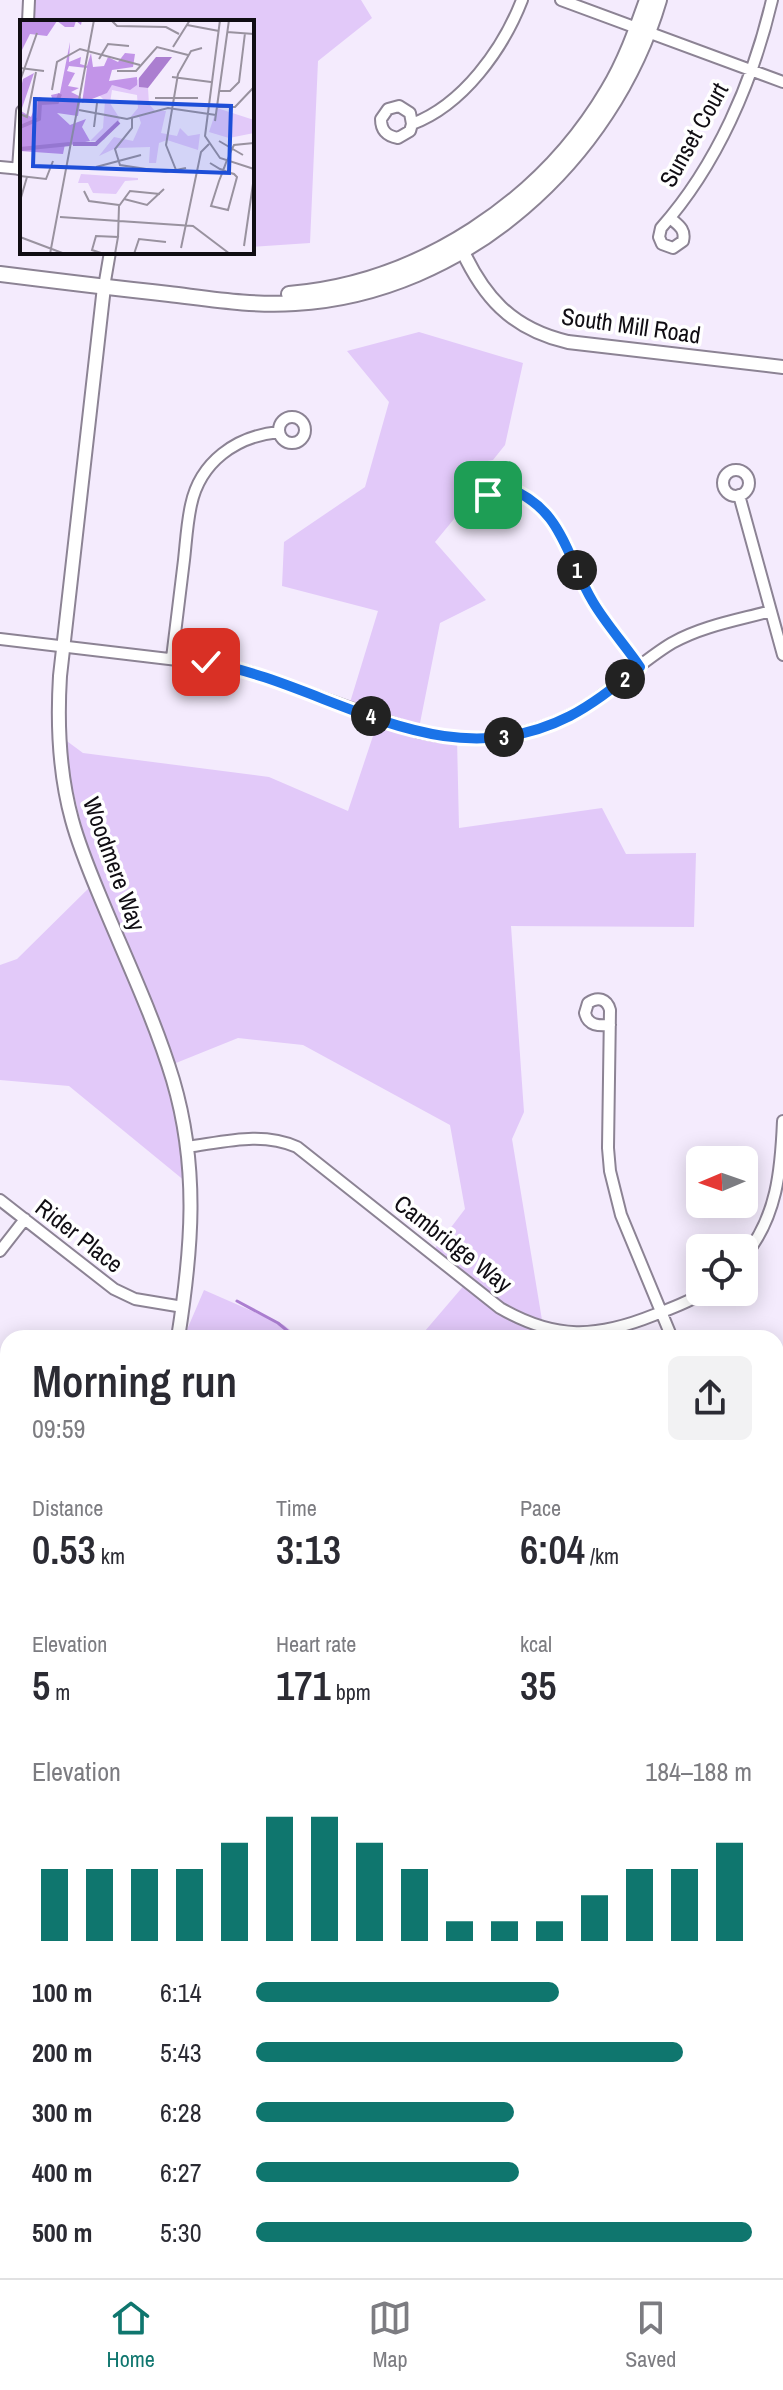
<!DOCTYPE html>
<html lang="en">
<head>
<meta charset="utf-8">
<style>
	body { margin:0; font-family:"Archivo Narrow",sans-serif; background:#f2f2f3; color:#2b2b33; height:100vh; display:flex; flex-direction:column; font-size:30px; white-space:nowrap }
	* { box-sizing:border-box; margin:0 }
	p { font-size:26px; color:#7c7c81 }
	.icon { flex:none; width:44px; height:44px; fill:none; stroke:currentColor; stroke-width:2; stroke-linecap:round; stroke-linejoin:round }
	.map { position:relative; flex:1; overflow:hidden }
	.drawer { position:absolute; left:0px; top:1330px; width:784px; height:948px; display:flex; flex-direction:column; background:#fff; border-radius:24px 24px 0 0; box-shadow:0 4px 20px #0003 }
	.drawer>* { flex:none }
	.needle { width:52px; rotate:268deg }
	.tools { position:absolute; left:686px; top:1146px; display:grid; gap:16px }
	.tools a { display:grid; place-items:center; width:72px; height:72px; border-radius:12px; background:#fff; box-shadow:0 4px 20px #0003; font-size:40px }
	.pin { position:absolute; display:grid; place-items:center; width:68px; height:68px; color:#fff; margin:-34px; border-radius:16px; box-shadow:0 4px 12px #0006 }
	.km { position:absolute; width:40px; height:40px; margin:-20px; border-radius:50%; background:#222; color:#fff; font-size:22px; line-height:40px; text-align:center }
	.round { display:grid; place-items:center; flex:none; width:84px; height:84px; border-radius:12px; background:#f2f2f3 }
	.head { display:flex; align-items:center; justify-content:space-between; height:136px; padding:0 32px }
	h1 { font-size:44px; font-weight:600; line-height:60px }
	.stats { display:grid; grid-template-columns:repeat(3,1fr); gap:12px; height:136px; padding:8px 32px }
	.stats div { display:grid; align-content:center }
	.stats b { font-size:40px; font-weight:600 }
	.stats small { font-size:22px; font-weight:400 }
	.stats p { font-size:22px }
	.chart { height:224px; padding:16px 32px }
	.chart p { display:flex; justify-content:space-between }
	.chart svg { width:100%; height:144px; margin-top:8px; stroke:#0f766e; stroke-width:6 }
	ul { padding:0 32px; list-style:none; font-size:26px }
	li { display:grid; grid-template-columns:128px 96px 1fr; align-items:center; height:60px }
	li i { height:20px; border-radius:10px; background:#0f766e }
	.dock { display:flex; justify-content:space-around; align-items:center; height:112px; border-top:2px solid #e1e1e2; background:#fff; font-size:22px; color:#7c7c81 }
	.dock a { display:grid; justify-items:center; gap:4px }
	.dock .selected { color:#0f766e }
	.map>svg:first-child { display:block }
</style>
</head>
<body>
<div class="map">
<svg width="783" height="2278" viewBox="0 0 783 2278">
	<rect width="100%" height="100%" fill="#f4ebfd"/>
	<path fill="#e2c9f9" d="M 35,0 L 361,0 L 372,18 L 318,61 L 310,243 L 252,247 L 252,22 L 33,22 Z
		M 419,332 L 523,363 L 505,445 L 493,460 C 471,463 468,476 473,496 L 435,542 L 486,600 L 440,623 L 418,733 L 457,738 L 459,828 L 602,808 L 626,854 L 696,853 L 694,927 L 511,926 L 524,1112 L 512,1139 L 543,1326 L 580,1333 L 581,1338 L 419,1338 L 466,1283 L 433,1251 L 465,1209 L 450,1125 L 303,1045 L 238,1038 L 171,1065 L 191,1186 L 69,1086 L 0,1080 L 0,965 L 17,959 L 95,882 L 60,736 L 83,753 L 269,777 L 348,811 L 378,721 L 348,709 L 378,611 L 282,586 L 284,542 L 365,487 L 389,402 L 347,351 Z
		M 204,1290 L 284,1325 L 300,1338 L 171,1338 L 186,1332 Z
		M 8,1412 L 8,1464 L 0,1464 L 0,1413 Z"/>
	<path fill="#c294e8" d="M 0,1757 L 8,1757 L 8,2071 L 0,2080 Z
		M 8,2170 L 8,2238 L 0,2237 L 0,2179 Z
		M 175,2270 L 604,2270 L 606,2278 L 182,2278 Z"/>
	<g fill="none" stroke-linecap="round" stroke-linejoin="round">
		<path stroke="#ab7ed0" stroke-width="3" d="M 237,1301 L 278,1323 L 296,1338
			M 0,2012 L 8,2014
			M 248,2270 L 251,2278
			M 600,2270 L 602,2278"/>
		<defs>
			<path id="minor" d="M 561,0 L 783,82
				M 28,22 L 29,0
				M 412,124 L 410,113 L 399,106 L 388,109 L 381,119 C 381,131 387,136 398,138 L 410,131 L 412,124 C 463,105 503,49 522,0
				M 0,167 L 22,169
				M 18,169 L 22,111
				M 670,218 C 678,225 686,229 683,241 L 673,248 L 662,244 L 659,237 L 661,228 C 717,165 753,81 772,0
				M 104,287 L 110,252
				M279 430a13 13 0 1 1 26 0a13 13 0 1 1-26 0Z
				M480 482a13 13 0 1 1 26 0a13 13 0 1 1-26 0Z
				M723 483a13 13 0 1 1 26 0a13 13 0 1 1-26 0Z
				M 506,487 C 564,508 565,555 593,601 C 606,624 625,645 640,667
				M 739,495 L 783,655
				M 0,639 L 228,666 L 253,673 L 418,732 C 477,745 537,738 588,705 C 617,686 642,661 672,643 C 702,626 738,620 771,611
				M 172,658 C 176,626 180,593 184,560 C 186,542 187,523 191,505 C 200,462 236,436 279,432
				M 610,1025 C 599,1026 588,1026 585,1013 L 588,1003 C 598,996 607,999 610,1010 L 608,1148 L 610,1171 L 621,1215 L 672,1338
				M 187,1147 C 224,1142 262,1131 297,1147 L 500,1308 C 555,1340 597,1338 654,1315 C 672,1308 689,1302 705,1292
				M 0,1200 L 114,1289 L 135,1299 L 183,1307
				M 0,1251 L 25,1219
				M 744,1257 C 777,1217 781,1170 783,1121
				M 776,1367 L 783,1363
				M 776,1385 L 783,1388
				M 776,1541 L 783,1541
				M 8,1547 C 0,1553 0,1564 8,1570
				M 776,1565 L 783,1566
				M 776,2059 L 783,2060"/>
			<path id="tertiary" d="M 459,243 C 482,296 511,329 568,342 L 783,367
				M 104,287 L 60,676 C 57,725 59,773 72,820 C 79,846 89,870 99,894 C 124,955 154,1017 173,1080 C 199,1168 192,1249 178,1338
				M 0,1752 L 8,1753
				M 776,1867 L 783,1868"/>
			<path id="secondary" d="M 0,274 C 56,281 112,288 169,294 C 211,299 253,306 295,303 C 465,293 612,160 659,0
				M 289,294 C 420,283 542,202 608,90 C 625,62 636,31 647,0"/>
		</defs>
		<use href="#minor" stroke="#8c8394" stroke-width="14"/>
		<use href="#tertiary" stroke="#8c8394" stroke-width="16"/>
		<use href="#secondary" stroke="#8c8394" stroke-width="18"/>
		<use href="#minor" stroke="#fff" stroke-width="10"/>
		<use href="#tertiary" stroke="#fff" stroke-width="12"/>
		<use href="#secondary" stroke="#fff" stroke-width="14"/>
	</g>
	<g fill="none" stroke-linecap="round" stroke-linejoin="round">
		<defs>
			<path id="route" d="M 206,662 C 331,684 440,782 570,716 C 595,703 618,684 640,667 C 625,645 606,624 593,602 C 565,555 563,508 506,487 L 499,494 L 488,495"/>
		</defs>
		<use href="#route" stroke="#fff" stroke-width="16"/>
		<use href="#route" stroke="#1a73e8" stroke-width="10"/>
	</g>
	<g text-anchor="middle" stroke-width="7" stroke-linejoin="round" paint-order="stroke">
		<g font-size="24" fill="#100d13" stroke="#fff">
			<text transform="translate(694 135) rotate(-61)" y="8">Sunset Court</text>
			<text transform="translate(631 326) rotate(8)" y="8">South Mill Road</text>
			<text transform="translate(114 864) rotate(70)" y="8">Woodmere Way</text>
			<text transform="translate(79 1236) rotate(38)" y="8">Rider Place</text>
			<text transform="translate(453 1244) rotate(38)" y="8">Cambridge Way</text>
		</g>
	</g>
	<g transform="translate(20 20)">
		<rect width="234" height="234" fill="#f4ebfd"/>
		<path d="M 119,58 L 120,67 L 128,68 L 129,84 L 135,91 L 146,91 L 141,113 L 157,116 L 160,108 L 168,116 L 180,114 L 178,130 L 147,120 L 139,123 L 136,143 L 129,143 L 130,127 L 96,128 L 79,136 L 94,117 L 113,121 L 121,103 L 119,97 L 109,99 L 118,88 L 117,75 L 92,70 L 90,83 L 100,99 L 84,120 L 70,121 L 83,108 L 85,81 L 78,74 L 92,65 L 112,66 ZM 197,88 L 234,100 L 234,113 L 209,118 L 189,112 ZM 61,154 L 118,158 L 118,160 L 105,161 L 96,174 L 73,173 L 68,163 L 58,163 Z" fill="#e2c9f9"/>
		<path d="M 0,0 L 62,0 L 61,5 L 56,1 L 54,7 L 45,7 L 37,1 L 27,16 L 10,14 L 2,30 ZM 50,22 L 49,42 L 61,37 L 60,44 L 67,46 L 71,33 L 73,47 L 84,46 L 88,37 L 98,42 L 105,33 L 115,34 L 113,47 L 92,50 L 89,61 L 117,57 L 117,65 L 110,70 L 92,65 L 87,73 L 62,83 L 67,48 L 49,46 L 47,51 L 55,53 L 48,66 L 59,68 L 51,72 L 61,77 L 58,96 L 37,93 L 50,105 L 66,99 L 62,107 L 70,121 L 55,124 L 69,126 L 45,124 L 43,134 L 0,131 L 0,72 L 3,59 L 14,53 L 1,91 L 11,97 L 19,77 L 33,81 L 31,75 L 40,73 Z" fill="#c294e8"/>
		<path d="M 136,37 L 152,37 L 128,68 L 119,67 L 119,58 Z" fill="#ab7ed0"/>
		<path fill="none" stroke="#ab7ed0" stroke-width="4" d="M 0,107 L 19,99 L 20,83 L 37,82 L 40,74M 53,124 L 76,124 L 99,102M 0,129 L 50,124"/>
		<path fill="none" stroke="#99929f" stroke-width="2" d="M 91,0 L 97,6 L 146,7 L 159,14M 200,0 L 185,116 L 200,138 L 234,149M 167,5 L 199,11M 207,12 L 234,14M 153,27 L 170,0M 79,39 L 88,24 L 109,26M 0,48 L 24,51M 97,51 L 116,51 L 137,27 L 168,35M 152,57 L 191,62M 0,61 L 17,13M 32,70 L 37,42 L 60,29 L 120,45M 199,71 L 210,71 L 219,62 L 225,13M 135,78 L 178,78M 197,87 L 215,87 L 234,67M 59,90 L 107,99 L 148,88 L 196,95M 0,94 L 7,97 L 16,52M 112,98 L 112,108 L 95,129 L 100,145 L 146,152 L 166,148M 195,101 L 209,0M 74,107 L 77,83M 199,121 L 223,135M 190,143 L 200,149 L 203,150 L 207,152 L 214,154 L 217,157 L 208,190 L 191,186 L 199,161 L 203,151 L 203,150 L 204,148 L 207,140 L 208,139 L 211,131 L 214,125 L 234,123M 76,147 L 121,135M 156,150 L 146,125 L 158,54 L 171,31 L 182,28M 0,156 L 26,159 L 33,141M 64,171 L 69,181 L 99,185M 104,179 L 127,185 L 144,169M 0,181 L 7,157M 40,197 L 173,206 L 210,234M 0,217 L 45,234M 98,217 L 99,186 L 110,171 L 140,174M 224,226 L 234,157M 161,228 L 181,132 L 189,124M 30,234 L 74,0M 84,234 L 72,230 L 76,216 L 98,217 L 95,234M 114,234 L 119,219 L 146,222"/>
		<path fill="#1d4ed8" fill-opacity="0.15" stroke="#1d4ed8" stroke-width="4" d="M 15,79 L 211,86 L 209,153 L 13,146 Z"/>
		<rect width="234" height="234" fill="none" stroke="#100d13" stroke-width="4"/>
	</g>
</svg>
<div class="tools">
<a><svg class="needle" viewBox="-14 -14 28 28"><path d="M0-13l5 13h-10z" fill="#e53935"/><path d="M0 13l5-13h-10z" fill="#7c7c81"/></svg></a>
<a><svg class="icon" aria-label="locate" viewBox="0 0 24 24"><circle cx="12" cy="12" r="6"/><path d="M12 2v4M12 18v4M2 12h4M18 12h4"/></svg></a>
</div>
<div class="pin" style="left:488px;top:495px;background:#1e9e55"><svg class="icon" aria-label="arrive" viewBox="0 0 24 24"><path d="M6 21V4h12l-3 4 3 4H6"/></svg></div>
<div class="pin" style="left:206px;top:662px;background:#d93025"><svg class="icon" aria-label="check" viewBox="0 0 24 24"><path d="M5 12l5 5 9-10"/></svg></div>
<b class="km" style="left:577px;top:570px">1</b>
<b class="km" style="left:625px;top:679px">2</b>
<b class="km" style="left:504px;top:737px">3</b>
<b class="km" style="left:371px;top:716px">4</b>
<section class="drawer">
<div class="head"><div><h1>Morning run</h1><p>09:59</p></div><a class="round"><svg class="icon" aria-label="share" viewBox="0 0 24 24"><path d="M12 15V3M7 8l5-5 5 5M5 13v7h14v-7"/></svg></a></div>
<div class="stats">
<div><p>Distance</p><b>0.53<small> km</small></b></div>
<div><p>Time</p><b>3:13</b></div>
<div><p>Pace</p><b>6:04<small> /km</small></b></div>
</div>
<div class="stats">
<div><p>Elevation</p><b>5<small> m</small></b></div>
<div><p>Heart rate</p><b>171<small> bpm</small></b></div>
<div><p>kcal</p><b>35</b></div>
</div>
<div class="chart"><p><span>Elevation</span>184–188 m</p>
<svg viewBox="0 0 160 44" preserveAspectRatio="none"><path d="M5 44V22M15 44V22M25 44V22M35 44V22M45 44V14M55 44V6M65 44V6M75 44V14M85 44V22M95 44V38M105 44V38M115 44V38M125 44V30M135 44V22M145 44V22M155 44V14"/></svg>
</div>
<ul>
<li><b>100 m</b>6:14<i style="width:61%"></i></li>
<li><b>200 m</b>5:43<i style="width:86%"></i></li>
<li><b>300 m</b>6:28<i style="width:52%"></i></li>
<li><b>400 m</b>6:27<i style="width:53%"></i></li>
<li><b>500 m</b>5:30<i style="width:100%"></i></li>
</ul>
</section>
</div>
<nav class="dock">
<a class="selected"><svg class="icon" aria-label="home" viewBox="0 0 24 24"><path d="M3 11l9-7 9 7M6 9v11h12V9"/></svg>Home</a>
<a><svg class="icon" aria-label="map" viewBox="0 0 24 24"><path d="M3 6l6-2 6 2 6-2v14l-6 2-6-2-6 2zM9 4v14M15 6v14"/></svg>Map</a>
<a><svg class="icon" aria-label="saved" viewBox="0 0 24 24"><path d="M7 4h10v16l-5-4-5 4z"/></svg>Saved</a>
</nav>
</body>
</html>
